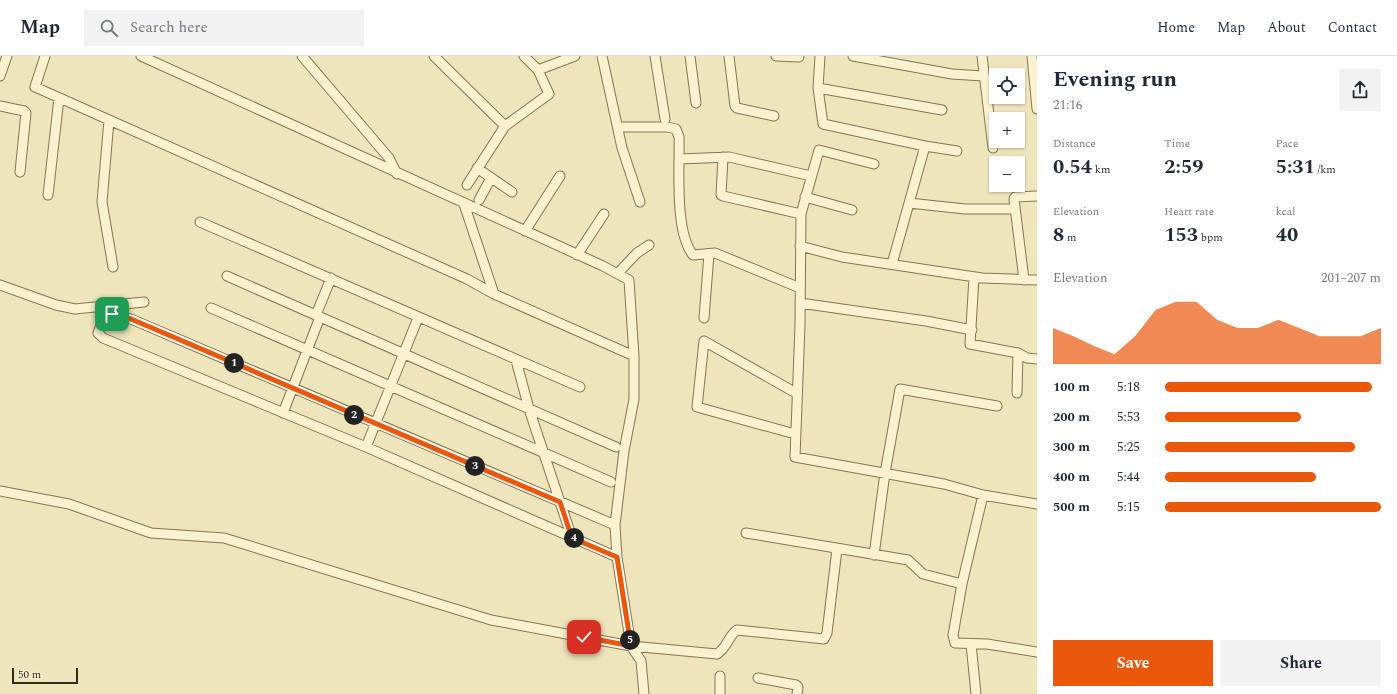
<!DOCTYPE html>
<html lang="en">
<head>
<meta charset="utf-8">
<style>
	body { margin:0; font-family:Spectral,serif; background:#f2f2f3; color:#1f2937; height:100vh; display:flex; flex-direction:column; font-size:15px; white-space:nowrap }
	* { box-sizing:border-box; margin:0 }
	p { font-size:13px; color:#747a83 }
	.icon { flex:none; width:22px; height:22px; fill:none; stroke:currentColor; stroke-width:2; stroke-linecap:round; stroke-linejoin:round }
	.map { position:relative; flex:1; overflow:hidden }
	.details { display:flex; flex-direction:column; background:#fff; width:360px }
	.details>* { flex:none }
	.fabs { position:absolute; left:989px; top:12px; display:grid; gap:8px }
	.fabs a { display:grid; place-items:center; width:36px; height:36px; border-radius:0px; background:#fff; box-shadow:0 1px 3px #0004; font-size:20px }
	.scale { position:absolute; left:12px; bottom:10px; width:66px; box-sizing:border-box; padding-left:4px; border:2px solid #352a1a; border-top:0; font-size:11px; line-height:14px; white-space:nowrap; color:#352a1a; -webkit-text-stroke:3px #f6eecb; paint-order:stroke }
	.pin { position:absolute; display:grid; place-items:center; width:34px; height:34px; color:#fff; margin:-17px; border-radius:8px; box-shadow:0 2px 6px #0006 }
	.km { position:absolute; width:20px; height:20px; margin:-10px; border-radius:50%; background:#222; color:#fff; font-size:11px; line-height:20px; text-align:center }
	.round { display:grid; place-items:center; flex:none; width:42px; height:42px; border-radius:0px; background:#f2f2f3 }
	.overview { display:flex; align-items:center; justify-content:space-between; height:68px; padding:0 16px }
	h1 { font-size:22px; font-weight:700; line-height:30px }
	.metrics { display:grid; grid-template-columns:repeat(3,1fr); gap:6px; height:68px; padding:4px 16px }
	.metrics div { display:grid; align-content:center }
	.metrics b { font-size:20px; font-weight:700 }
	.metrics small { font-size:11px; font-weight:400 }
	.metrics p { font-size:11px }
	.chart { height:112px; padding:8px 16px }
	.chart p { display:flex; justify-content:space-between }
	.chart svg { width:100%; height:72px; margin-top:4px; fill:#ea580c; opacity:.7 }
	.button { display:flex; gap:8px; margin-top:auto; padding:8px 16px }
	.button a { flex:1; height:46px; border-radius:0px; background:#ea580c; color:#fff; font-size:16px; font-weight:700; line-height:46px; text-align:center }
	.button a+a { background:#f2f2f3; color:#1f2937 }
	ul { padding:0 16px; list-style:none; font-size:13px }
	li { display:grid; grid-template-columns:64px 48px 1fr; align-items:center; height:30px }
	li i { height:10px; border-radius:5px; background:#ea580c }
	header { display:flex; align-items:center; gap:24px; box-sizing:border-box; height:56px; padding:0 20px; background:#fff; border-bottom:1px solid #e0e1e3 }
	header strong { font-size:19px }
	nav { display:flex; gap:22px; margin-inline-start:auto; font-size:14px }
	.search { width:280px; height:36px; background:#f2f2f3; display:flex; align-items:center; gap:10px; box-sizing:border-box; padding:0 14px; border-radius:0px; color:#747a83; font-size:15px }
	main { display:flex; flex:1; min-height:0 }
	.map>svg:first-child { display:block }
</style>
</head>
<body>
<header>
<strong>Map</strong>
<div class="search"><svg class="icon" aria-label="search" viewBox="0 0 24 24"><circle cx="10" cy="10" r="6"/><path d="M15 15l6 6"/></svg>Search here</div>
<nav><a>Home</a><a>Map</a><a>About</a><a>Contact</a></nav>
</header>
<main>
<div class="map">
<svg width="1037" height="638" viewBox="0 0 1037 638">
	<rect width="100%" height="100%" fill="#efe5bb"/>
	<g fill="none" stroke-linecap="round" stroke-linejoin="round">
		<defs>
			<path id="minor" d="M 45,0 L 35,31 L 467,223 L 494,238 L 634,300
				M 141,0 L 603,210 L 629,224 L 634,300 L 634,343 L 624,395 L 615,469 L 617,501 L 631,590 L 641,605 L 644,638
				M 302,0 L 389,102 L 397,118
				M 434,0 L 505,70
				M 602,0 L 622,92 L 640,146
				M 655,0 L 665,63
				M 690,0 L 696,47
				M 729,0 L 735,50 L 737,52 L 774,60
				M 776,0 L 799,1
				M 820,0 L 818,32 L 823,68 L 925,90 L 957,95
				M 853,0 L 952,18 L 983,20
				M 982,0 L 993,92
				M 1032,0 L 1037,53
				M 538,14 L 575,0
				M 0,20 L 7,0
				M 818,32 L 942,54
				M 0,50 L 24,55 L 26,57 L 20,116
				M 109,64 L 102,146 L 113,211
				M 618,71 L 667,71 L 676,73 L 679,81 C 680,112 674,175 693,199 L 715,197 L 800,232
				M 723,101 L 721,139 L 723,140 L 801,158
				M 680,103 L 729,101 L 811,120
				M 874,108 L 819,94 L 801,158 L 800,269 L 795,401 L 944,428 L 983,439 L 1037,448
				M 477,112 L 512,136
				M 467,129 L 505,70 L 549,38 L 538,14 L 524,0
				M 48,139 L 59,42
				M 805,141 L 852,154
				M 479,144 L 491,122
				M 909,147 L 965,153 L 1015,153
				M 464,148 L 494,238
				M 200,166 L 580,331
				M 525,175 L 560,120
				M 800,190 L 842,201 L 982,222 L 1037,224
				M 577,199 L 604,158
				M 892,208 L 925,90
				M 618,217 L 637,197 L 649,189
				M 227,220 L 616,391
				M 974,221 L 970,288 L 1018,297 L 1027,302 L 1037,303
				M 1024,224 L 1014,143 L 1015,141 L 1037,140
				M 0,229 L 56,249 L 75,253 L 144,246
				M 800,247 L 926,265 L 972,274
				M 211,252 L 611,426
				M 316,259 L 331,222
				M 704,262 L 709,198
				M 516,304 L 529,353 L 572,482
				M 1017,337 L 1018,297
				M 283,357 L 320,261
				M 795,378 L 697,351 L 704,285 L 796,337
				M 366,391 L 418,262
				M 0,435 L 69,448 L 151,477 L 224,482 L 491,564 L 631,590 L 717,598 C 728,591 728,580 737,574 L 824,583 L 827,577 L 837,493
				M 983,439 L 962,528 L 953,579 L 955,587 L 987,588 L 1037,596
				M 615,469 L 131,263 L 112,258 L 103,264 L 98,277 L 103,282 L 366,391 L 617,501
				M 746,477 L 908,504 L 923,518 L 962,528
				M 874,499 L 885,417 L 900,333 L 997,350
				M 971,588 L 976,638
				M 758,622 L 796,629 L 798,631 L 797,638
				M 720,638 L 720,620"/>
		</defs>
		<use href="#minor" stroke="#867455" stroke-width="11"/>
		<use href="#minor" stroke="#faf2ce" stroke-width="9"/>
	</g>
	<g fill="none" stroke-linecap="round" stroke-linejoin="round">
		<defs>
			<path id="route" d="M 112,258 L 131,263 L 560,446 L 572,482 L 617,501 L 631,590 L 584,581"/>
		</defs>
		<use href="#route" stroke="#fff" stroke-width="8"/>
		<use href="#route" stroke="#ea580c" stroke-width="5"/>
	</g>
</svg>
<div class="fabs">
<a><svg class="icon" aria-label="locate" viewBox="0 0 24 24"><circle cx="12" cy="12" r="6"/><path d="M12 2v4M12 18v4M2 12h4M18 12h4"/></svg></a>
<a>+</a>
<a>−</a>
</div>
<div class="scale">50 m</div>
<div class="pin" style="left:112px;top:258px;background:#1e9e55"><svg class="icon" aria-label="arrive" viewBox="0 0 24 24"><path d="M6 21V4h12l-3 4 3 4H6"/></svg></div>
<div class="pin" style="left:584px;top:581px;background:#d93025"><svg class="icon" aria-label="check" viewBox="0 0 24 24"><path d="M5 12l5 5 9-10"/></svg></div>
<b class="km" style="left:234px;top:307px">1</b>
<b class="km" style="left:354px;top:359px">2</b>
<b class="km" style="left:475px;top:410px">3</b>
<b class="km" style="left:574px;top:482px">4</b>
<b class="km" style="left:630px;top:584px">5</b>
</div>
<section class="details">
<div class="overview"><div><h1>Evening run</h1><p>21:16</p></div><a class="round"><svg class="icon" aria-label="share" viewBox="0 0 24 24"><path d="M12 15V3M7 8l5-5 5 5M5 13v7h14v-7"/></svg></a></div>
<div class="metrics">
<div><p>Distance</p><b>0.54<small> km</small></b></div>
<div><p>Time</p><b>2:59</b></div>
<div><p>Pace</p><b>5:31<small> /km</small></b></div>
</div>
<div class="metrics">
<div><p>Elevation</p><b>8<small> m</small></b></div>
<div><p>Heart rate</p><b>153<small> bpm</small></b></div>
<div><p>kcal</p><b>40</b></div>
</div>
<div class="chart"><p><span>Elevation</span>201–207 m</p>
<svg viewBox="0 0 160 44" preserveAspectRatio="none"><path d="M0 44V22L10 27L20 33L30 38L40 27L50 11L60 6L70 6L80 17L90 22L100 22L110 17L120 22L130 27L140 27L150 27L160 22V44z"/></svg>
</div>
<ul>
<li><b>100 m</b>5:18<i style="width:96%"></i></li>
<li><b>200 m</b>5:53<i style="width:63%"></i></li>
<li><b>300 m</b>5:25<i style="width:88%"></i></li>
<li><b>400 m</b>5:44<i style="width:70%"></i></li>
<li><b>500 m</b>5:15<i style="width:100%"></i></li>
</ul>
<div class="button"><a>Save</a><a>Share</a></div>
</section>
</main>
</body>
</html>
